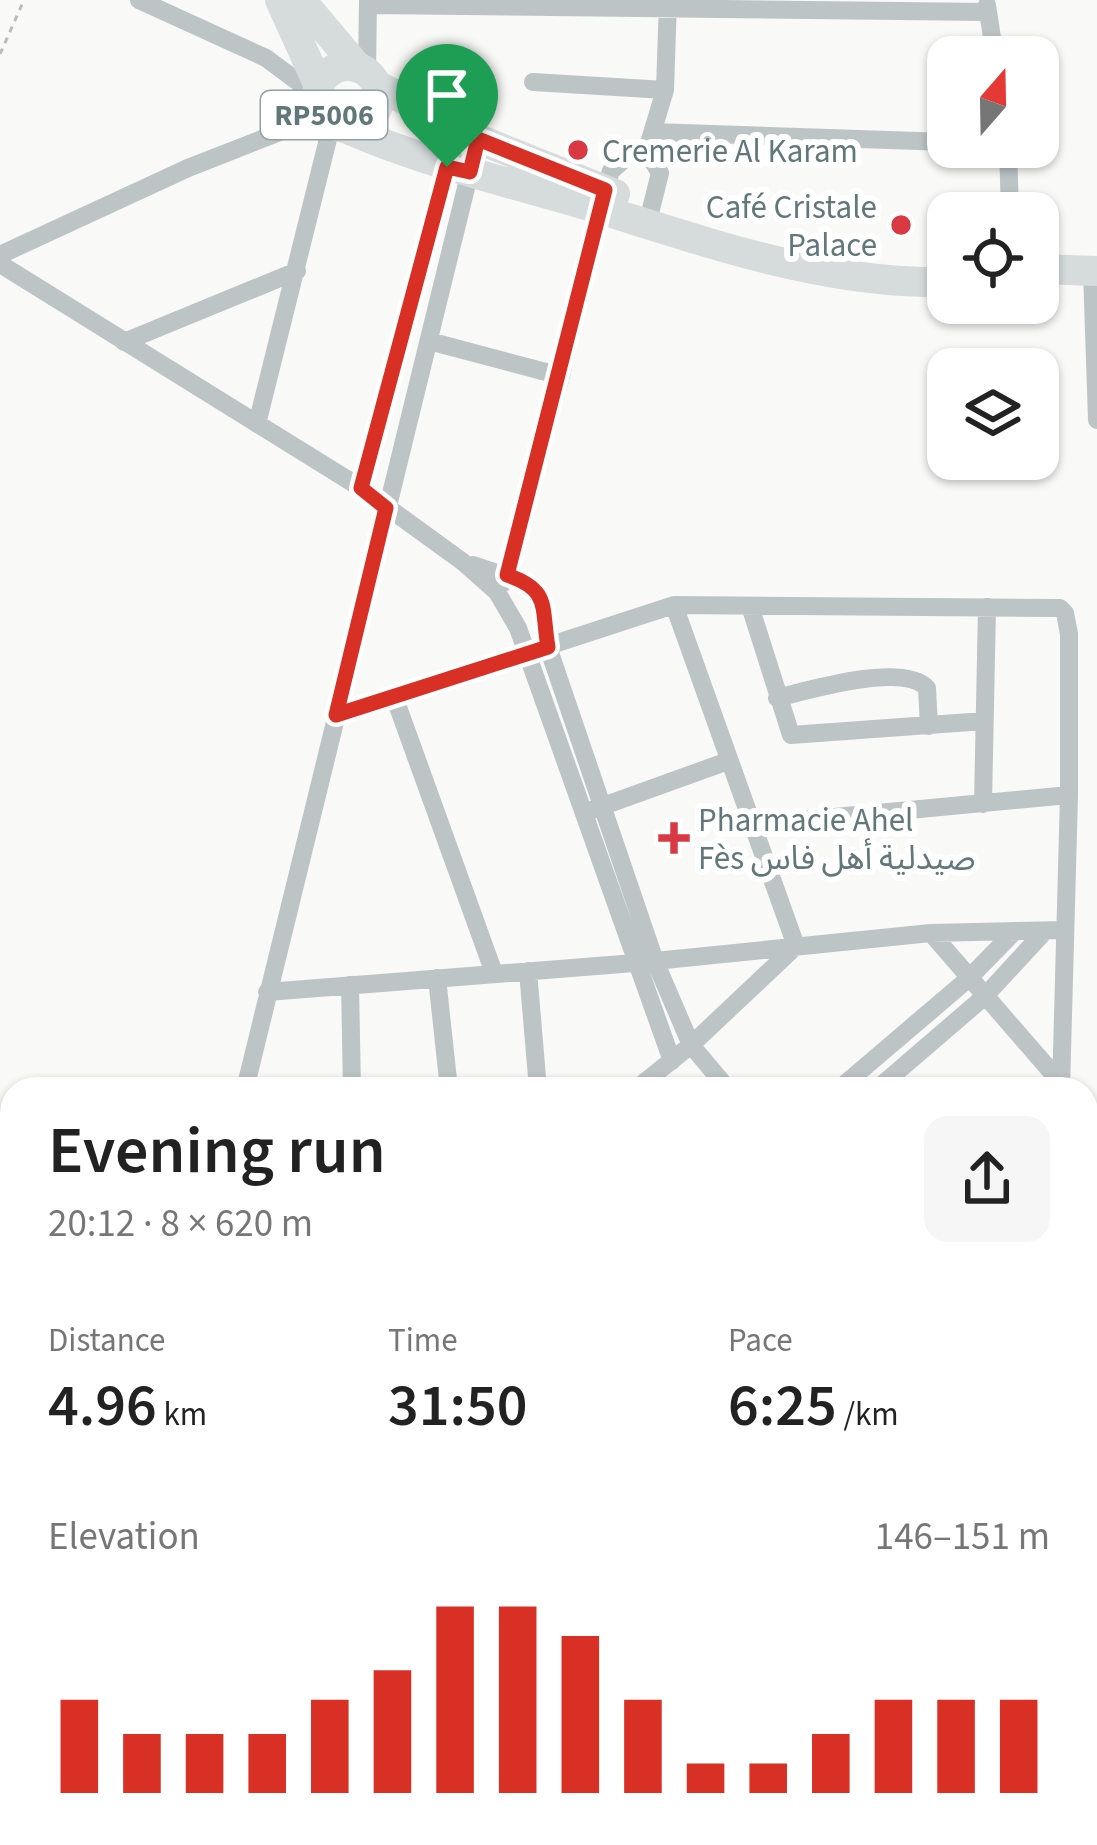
<!DOCTYPE html>
<html lang="en">
<head>
<meta charset="utf-8">
<style>
	body { margin:0; font-family:"Source Sans 3","Noto Sans Arabic",sans-serif; background:#f6f6f6; color:#222; height:100vh; display:flex; flex-direction:column; font-size:45px; white-space:nowrap }
	* { box-sizing:border-box; margin:0 }
	p { font-size:39px; color:#767676 }
	.icon { flex:none; width:66px; height:66px; fill:none; stroke:currentColor; stroke-width:2; stroke-linecap:round; stroke-linejoin:round }
	.map { position:relative; flex:1; overflow:hidden }
	.sheet { position:absolute; left:0px; top:1077px; width:1098px; height:768px; display:flex; flex-direction:column; background:#fff; border-radius:36px 36px 0 0; box-shadow:0 3px 9px #0004 }
	.sheet>* { flex:none }
	.needle { width:78px; rotate:20deg }
	.fabs { position:absolute; left:927px; top:36px; display:grid; gap:24px }
	.fabs a { display:grid; place-items:center; width:132px; height:132px; border-radius:24px; background:#fff; box-shadow:0 3px 9px #0004; font-size:60px }
	.pin { position:absolute; display:grid; place-items:center; width:102px; height:102px; color:#fff; margin:-123px -51px; border-radius:50% 50% 50% 0; rotate:-45deg; box-shadow:0 0 12px #0007 }
	.pin .icon { rotate:45deg }
	.round { display:grid; place-items:center; flex:none; width:126px; height:126px; border-radius:24px; background:#f6f6f6 }
	.summary { display:flex; align-items:center; justify-content:space-between; height:204px; padding:0 48px }
	h1 { font-size:66px; font-weight:600; line-height:90px }
	.figures { display:grid; grid-template-columns:repeat(3,1fr); gap:18px; height:204px; padding:12px 48px }
	.figures div { display:grid; align-content:center }
	.figures b { font-size:60px; font-weight:600 }
	.figures small { font-size:33px; font-weight:400 }
	.figures p { font-size:33px }
	.chart { height:336px; padding:24px 48px }
	.chart p { display:flex; justify-content:space-between }
	.chart svg { width:100%; height:216px; margin-top:12px; stroke:#d93025; stroke-width:6 }
	.map>svg:first-child { display:block }
</style>
</head>
<body>
<div class="map">
<svg width="1097" height="1845" viewBox="0 0 1097 1845">
	<rect width="100%" height="100%" fill="#f9f9f8"/>
	<g fill="none" stroke-linecap="round" stroke-linejoin="round">
		<path stroke="#b8bdbe" stroke-width="3" stroke-dasharray="6 6" stroke-linecap="butt" d="M 0,54 L 24,0"/>
		<path stroke="#bdc4c5" stroke-width="18" d="M 139,0 L 266,58 L 317,96
			M 368,5 L 988,12
			M 987,5 L 995,57
			M 367,73 L 368,0
			M 533,82 L 665,90
			M 653,132 L 948,142
			M 649,143 L 665,90 L 668,0
			M 1008,147 L 1010,213
			M 0,255 L 188,168 L 323,115
			M 0,264 L 361,488 L 463,562 L 497,592 L 518,628 L 672,1061
			M 1092,271 L 1097,420
			M 429,341 L 561,376
			M 124,342 L 297,271
			M 257,424 L 332,123
			M 361,488 L 458,129
			M 473,565 L 527,583 L 538,592 L 548,647 L 655,961 L 691,1045 L 728,1089
			M 503,583 L 561,376 L 599,209 L 611,171 L 629,155 L 652,160 L 660,173 L 647,225
			M 750,606 L 791,735 L 984,721
			M 394,696 L 494,973
			M 777,698 C 809,690 903,662 927,688 L 929,726
			M 336,715 L 674,605 L 1060,608 L 1065,613 L 1069,634 L 1069,795 L 1061,1089
			M 983,804 L 987,607
			M 592,810 L 728,761
			M 750,825 L 1069,795
			M 931,933 L 1061,1083
			M 528,971 L 538,1089
			M 437,978 L 449,1089
			M 350,985 L 352,1089
			M 267,992 L 635,963 L 931,933 L 1065,930
			M 245,1089 L 478,139
			M 636,1089 L 691,1045 L 796,946 L 674,605
			M 839,1089 L 968,979 L 1015,931
			M 877,1089 L 984,997 L 1045,931
			M 1086,1671 L 1097,1663"/>
		<path stroke="#d6dbdc" stroke-width="30" d="M 280,0 L 319,86
			M 301,0 L 358,68
			M317 97a31 31 0 1 1 62 0a31 31 0 1 1-62 0Z
			M 377,85 L 478,139 L 615,194
			M 345,128 C 427,164 513,183 599,209 C 712,244 828,285 948,282
			M 1038,269 L 1097,271"/>
	</g>
	<g fill="none" stroke-linecap="round" stroke-linejoin="round">
		<defs>
			<path id="route" d="M 478,139 L 605,190 L 507,575 C 551,590 541,607 548,647 L 336,715 L 386,508 L 361,488 L 447,167 L 470,172 Z"/>
		</defs>
		<use href="#route" stroke="#fff" stroke-width="24"/>
		<use href="#route" stroke="#d93025" stroke-width="15"/>
	</g>
	<g fill="#d83942" stroke="#fff" stroke-width="4.5">
		<circle cx="578" cy="150" r="12"/>
		<circle cx="901" cy="225" r="12"/>
		<path d="M668 820h12v12h12v12h-12v12h-12v-12h-12v-12h12z"/>
	</g>
	<g text-anchor="middle" stroke-width="12" stroke-linejoin="round" paint-order="stroke">
		<rect fill="#fff" stroke="#91a0a2" stroke-width="3" x="261" y="91" width="126" height="48" rx="9"/>
		<g font-size="30" font-weight="bold" fill="#62777a">
			<text x="324" y="125">RP5006</text>
		</g>
		<g font-size="33" fill="#62777a" stroke="#fff" text-anchor="start">
			<text x="602" y="162">Cremerie Al Karam</text>
			<text x="877" y="218" text-anchor="end">Café Cristale<tspan x="877" dy="38">Palace</tspan></text>
			<text x="698" y="831">Pharmacie Ahel<tspan x="698" dy="38">Fès صيدلية أهل فاس</tspan></text>
		</g>
	</g>
</svg>
<div class="fabs">
<a><svg class="needle" viewBox="-14 -14 28 28"><path d="M0-13l5 13h-10z" fill="#e53935"/><path d="M0 13l5-13h-10z" fill="#767676"/></svg></a>
<a><svg class="icon" aria-label="locate" viewBox="0 0 24 24"><circle cx="12" cy="12" r="6"/><path d="M12 2v4M12 18v4M2 12h4M18 12h4"/></svg></a>
<a><svg class="icon" aria-label="layers" viewBox="0 0 24 24"><path d="M12 4l9 5-9 5-9-5zM3 14l9 5 9-5"/></svg></a>
</div>
<div class="pin" style="left:447px;top:167px;background:#1e9e55"><svg class="icon" aria-label="arrive" viewBox="0 0 24 24"><path d="M6 21V4h12l-3 4 3 4H6"/></svg></div>
<section class="sheet">
<div class="summary"><div><h1>Evening run</h1><p>20:12 · 8 × 620 m</p></div><a class="round"><svg class="icon" aria-label="share" viewBox="0 0 24 24"><path d="M12 15V3M7 8l5-5 5 5M5 13v7h14v-7"/></svg></a></div>
<div class="figures">
<div><p>Distance</p><b>4.96<small> km</small></b></div>
<div><p>Time</p><b>31:50</b></div>
<div><p>Pace</p><b>6:25<small> /km</small></b></div>
</div>
<div class="chart"><p><span>Elevation</span>146–151 m</p>
<svg viewBox="0 0 160 44" preserveAspectRatio="none"><path d="M5 44V25M15 44V32M25 44V32M35 44V32M45 44V25M55 44V19M65 44V6M75 44V6M85 44V12M95 44V25M105 44V38M115 44V38M125 44V32M135 44V25M145 44V25M155 44V25"/></svg>
</div>
</section>
</div>
</body>
</html>
